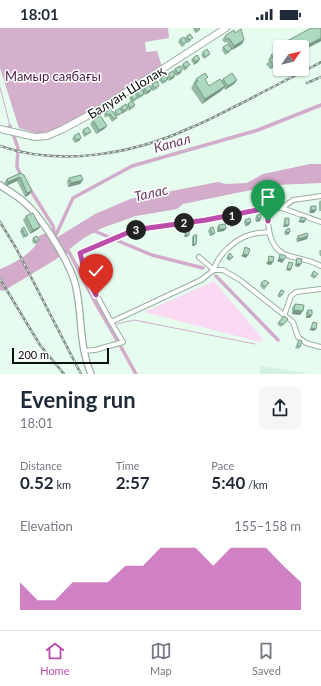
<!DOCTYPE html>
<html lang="en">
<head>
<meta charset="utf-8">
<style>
	body { margin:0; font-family:Lato,sans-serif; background:#f6f6f7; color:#1f2937; height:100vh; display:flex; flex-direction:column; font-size:15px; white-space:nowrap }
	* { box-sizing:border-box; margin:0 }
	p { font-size:13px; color:#747a83 }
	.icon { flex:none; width:22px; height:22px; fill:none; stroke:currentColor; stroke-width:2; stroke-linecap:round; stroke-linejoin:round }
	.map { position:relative; height:346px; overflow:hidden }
	.sheet { display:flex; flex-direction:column; background:#fff; flex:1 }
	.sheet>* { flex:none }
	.needle { width:26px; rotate:56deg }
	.tools { position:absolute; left:273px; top:12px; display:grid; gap:8px }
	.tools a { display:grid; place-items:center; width:36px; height:36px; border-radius:4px; background:#fff; box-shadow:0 1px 3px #0004; font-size:20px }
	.scale { position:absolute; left:12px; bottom:10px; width:97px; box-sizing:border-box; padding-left:4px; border:2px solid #09100c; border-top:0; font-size:11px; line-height:14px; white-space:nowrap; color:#09100c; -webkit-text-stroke:3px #fff; paint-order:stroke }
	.pin { position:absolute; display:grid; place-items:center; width:34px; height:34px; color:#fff; margin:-41px -17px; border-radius:50% 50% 50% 0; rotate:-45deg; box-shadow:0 0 4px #0007 }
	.pin .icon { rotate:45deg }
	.km { position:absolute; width:20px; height:20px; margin:-10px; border-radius:50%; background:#222; color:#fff; font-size:11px; line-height:20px; text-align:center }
	.round { display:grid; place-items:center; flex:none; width:42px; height:42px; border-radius:4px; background:#f6f6f7 }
	.head { display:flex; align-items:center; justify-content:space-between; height:68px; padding:0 20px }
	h1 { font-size:22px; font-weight:700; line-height:30px }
	.figures { display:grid; grid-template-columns:repeat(3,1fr); gap:6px; height:68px; padding:4px 20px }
	.figures div { display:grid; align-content:center }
	.figures b { font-size:17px; font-weight:700 }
	.figures small { font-size:11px; font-weight:400 }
	.figures p { font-size:11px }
	.chart { height:112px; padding:8px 20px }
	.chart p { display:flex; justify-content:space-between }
	.chart svg { width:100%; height:72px; margin-top:4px; fill:#bc4dab; opacity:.7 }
	.status { display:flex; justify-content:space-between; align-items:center; height:28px; padding:0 20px; background:#fff; direction:ltr }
	.status svg { height:11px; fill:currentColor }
	.menu { display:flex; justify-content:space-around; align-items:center; height:56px; border-top:1px solid #e0e1e3; background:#fff; font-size:11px; color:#747a83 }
	.menu a { display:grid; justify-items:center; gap:2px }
	.menu .active { color:#bc4dab }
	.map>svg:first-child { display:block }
</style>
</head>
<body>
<div class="status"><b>18:01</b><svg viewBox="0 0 49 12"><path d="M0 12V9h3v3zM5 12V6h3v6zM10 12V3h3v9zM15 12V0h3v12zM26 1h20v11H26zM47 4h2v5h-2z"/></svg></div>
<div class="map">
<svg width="321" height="346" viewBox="0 0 321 346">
	<rect width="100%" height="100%" fill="#e6fcee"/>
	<path fill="#d3f1df" d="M 261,338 L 312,346 L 260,346 Z"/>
	<path fill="#f9daf2" d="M 214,253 L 263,311 L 260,314 L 144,284 Z"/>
	<path fill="#d5b0cd" d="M 0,0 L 168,0 L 169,10 L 145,14 L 146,24 L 157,23 L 162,39 L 62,99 L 39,106 L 19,100 L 0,40 Z"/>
	<path fill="#d2acca" d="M 310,136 L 321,136 L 321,155 L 276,157 L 183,176 L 177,181 L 136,188 L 102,200 L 84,210 L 55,232 L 0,265 L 4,263 L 0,262 L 0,241 C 13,236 38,223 39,208 L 48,204 L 56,210 L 95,186 L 130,171 L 218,154 L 226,156 L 247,155 L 263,146 Z"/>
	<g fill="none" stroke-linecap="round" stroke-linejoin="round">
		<path stroke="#d2acca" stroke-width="1" d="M 0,59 L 10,98
			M 117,296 L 134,292 L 255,316"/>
		<path stroke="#d2acca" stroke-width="3.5" d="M 10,98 L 18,120 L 17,139 L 21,148
			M 28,158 L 53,198 L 55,209
			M 92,202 L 152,227 L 203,240
			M 55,209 L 73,170 L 132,138 L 258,102 L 321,77
			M 62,222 L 67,224 L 68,222 L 95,274 L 117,312
			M 216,248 L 278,312
			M 121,319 L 136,346"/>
		<defs>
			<path id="street" d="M 267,180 C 268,198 268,222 289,228 C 300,231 311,232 321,238
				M 282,180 L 293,172 L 321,168
				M 199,229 L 214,242 L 223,242 L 240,252 L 293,294 L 298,309 L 306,315 L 321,319
				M 285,285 L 291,268 L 296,264 L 321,261
				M 111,294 L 85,245 L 80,225 L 134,202 L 206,192 L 267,180 L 282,180 L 321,194
				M 83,323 L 95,322 L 123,314 L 111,294 L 201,252 L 214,242 C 216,229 233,214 244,209 C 251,205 261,205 269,204"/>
			<path id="secondary" d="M 0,157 C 8,163 18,168 25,175 C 42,189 69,234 75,255 C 83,286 78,315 91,346"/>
			<path id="primary" d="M 0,101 L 35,109 L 47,108 L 63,101 L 100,81 L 226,0"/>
		</defs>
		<use href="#street" stroke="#9aafa3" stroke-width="6"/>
		<use href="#secondary" stroke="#9aafa3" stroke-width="8"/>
		<use href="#primary" stroke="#9aafa3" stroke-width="8"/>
		<use href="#street" stroke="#fff" stroke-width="4"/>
		<use href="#secondary" stroke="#fff" stroke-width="5.5"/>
		<use href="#primary" stroke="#fff" stroke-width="6"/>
		<defs>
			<path id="rail" d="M 307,55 L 321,49
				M 0,118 C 60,139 133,126 190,100 C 210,92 229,81 248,72 C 272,59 297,47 321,34
				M 0,194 L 16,220 L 81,346
				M 0,251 L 40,317 L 64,346"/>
		</defs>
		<use href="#rail" stroke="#7f8e85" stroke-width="2.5"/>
		<use href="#rail" stroke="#fff" stroke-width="1" stroke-dasharray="3" stroke-linecap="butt"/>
	</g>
	<path fill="#95bba4" d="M 194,0 L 199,0 L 198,4 L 195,5 L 193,1 Z
		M 321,0 L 321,13 L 302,23 L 302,19 L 284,19 L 284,18 L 287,13 Z
		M 235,5 L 244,12 L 242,16 L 232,22 L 231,21 L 230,24 L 225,27 L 222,22 L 223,19 L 231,20 L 227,14 L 225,15 L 222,12 L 225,8 Z
		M 187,8 L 191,13 L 188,15 L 185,10 Z
		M 180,11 L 185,17 L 182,19 L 178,14 Z
		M 203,24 L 210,26 L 208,28 L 204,31 L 201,27 Z
		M 271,27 L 280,36 L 270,41 L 266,36 L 269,33 L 268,32 Z
		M 193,30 L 198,34 L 194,37 L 191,32 Z
		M 183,36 L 188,40 L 184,43 L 181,38 Z
		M 175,41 L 181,45 L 176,48 L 173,43 Z
		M 168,46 L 174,50 L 169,53 L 168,51 L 166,54 L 162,56 L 159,52 L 161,50 L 166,48 Z
		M 196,51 L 209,58 L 221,53 L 223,51 L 237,52 L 234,56 L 225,62 L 224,60 L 221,63 L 202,76 L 191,60 L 193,57 L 193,56 Z
		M 152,56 L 158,60 L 153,63 L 150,59 Z
		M 144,60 L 150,64 L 145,67 L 142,62 Z
		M 137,64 L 144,66 L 143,68 L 138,71 L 138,70 L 136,72 L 133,74 L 135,77 L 133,80 L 129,83 L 128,81 L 127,83 L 122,86 L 122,85 L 116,89 L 115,92 L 112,94 L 108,88 L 105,90 L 104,87 L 105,84 L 114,85 L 115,83 L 120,80 L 121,79 L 127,78 L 128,76 L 131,74 L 129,70 L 131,68 L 136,66 Z
		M 93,92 L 107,98 L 104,101 L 96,106 L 90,96 Z
		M 83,102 L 91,104 L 89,106 L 84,109 L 82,104 Z
		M 74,108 L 80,112 L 75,115 L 72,111 Z
		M 21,145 L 29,167 L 25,169 L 17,153 L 6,158 L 4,155 L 7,151 Z
		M 69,150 L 83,152 L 80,156 L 68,159 L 67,153 Z
		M 321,172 L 321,183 L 319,183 L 319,174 Z
		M 311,178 L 316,182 L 314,185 L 309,185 L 310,180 Z
		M 257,187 L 261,190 L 260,193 L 256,194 L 255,190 Z
		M 26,188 L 40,199 L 37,202 L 30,206 L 23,192 Z
		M 285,190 L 287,199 L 283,199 L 284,193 Z
		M 245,192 L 249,197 L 245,198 L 244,194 Z
		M 231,193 L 237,195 L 235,197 L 231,199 L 229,195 Z
		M 219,197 L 224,203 L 217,204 L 217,199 Z
		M 186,199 L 189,207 L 187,209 L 184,209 L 185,201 Z
		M 22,200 L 28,207 L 26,209 L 23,210 L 20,203 Z
		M 210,200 L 213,207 L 210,208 L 208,203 Z
		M 286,202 L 289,206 L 285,207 L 284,204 Z
		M 194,207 L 196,216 L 194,218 L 192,218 L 192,209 Z
		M 298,208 L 307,211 L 297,214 L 296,211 Z
		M 33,210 L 38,215 L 34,216 L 32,213 Z
		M 320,222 L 321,222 L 321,228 L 320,228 L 319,224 Z
		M 228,227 L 233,229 L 229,233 L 226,230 Z
		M 297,230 L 299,239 L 295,238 L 296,232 Z
		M 312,245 L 316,249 L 314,251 L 310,248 Z
		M 261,255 L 269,255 L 264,262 L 260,258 Z
		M 281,262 L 282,267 L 280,270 L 277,268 Z
		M 295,276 L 300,287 L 292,286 L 292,280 Z
		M 308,282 L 310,290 L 306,290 L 306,284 Z
		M 284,288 L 288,291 L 281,299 L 277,296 Z
		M 299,312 L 300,319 L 298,321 L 295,320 Z"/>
	<path fill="#799886" d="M 321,10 L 321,13 L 302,23 L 302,20 Z
		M 244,12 L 242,16 L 232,22 L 234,18 Z
		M 200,31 L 198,34 L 194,37 L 195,34 Z
		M 280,33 L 280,36 L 270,41 L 273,37 Z
		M 182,42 L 181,45 L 176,48 L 178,45 Z
		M 175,47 L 174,50 L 169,53 L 171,50 Z
		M 237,52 L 234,56 L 225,62 L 228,58 Z
		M 225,58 L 221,63 L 202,76 L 205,71 Z
		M 152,61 L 150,64 L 145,67 L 147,64 Z
		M 107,98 L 104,101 L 96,106 L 99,102 Z
		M 81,110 L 80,112 L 75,115 L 77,112 Z
		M 20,149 L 17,153 L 6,158 L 8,154 Z
		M 83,152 L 80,156 L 68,159 L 71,155 Z
		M 32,163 L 29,167 L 25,169 L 27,165 Z
		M 311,182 L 316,182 L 314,185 L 309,185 Z
		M 261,190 L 260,193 L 256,194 L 258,191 Z
		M 300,192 L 305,193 L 304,195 L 298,194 Z
		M 251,194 L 249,197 L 245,198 L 247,195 Z
		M 237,195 L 235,197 L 231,199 L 232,197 Z
		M 285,197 L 289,197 L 287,199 L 283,199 Z
		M 40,199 L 37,202 L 30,206 L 33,202 Z
		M 219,201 L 226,201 L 224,203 L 217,204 Z
		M 290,204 L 289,206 L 285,207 L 287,205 Z
		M 215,205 L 213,207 L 210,208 L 212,206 Z
		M 186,207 L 189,207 L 187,209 L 184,209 Z
		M 308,208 L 307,211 L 297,214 L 299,211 Z
		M 193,216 L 196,216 L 194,218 L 192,218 Z
		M 243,226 L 248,227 L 246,230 L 241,228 Z
		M 279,230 L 284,232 L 282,235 L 277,233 Z
		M 268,233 L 273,234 L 271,237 L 266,236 Z
		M 296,236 L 301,236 L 299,239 L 295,238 Z
		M 287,240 L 291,241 L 290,243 L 286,242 Z
		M 294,282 L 303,283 L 300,287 L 292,286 Z
		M 308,287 L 312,287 L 310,290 L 306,290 Z
		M 311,300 L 316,301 L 314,303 L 309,302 Z"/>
	<path fill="#add9bf" stroke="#799886" d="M 195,0 L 199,0 L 200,1 L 197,3 Z
		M 311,0 L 321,0 L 321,10 L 302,20 L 302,19 L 285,19 L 289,17 L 287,13 Z
		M 241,1 L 244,12 L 234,18 L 229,10 L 227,12 L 225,8 L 234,2 L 235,5 Z
		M 190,6 L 193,10 L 189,12 L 187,8 Z
		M 184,9 L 187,14 L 183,16 L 180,11 Z
		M 228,16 L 232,21 L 227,24 L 223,19 Z
		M 207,21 L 210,26 L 205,29 L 203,24 Z
		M 280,22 L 280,33 L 273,37 L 270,31 L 273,29 L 271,27 Z
		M 197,27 L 200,31 L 195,34 L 193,30 Z
		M 187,33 L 190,37 L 185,40 L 183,36 Z
		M 180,38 L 182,42 L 178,45 L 175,41 Z
		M 173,43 L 175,47 L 171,50 L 168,46 Z
		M 205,45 L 208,49 L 205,51 L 209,58 L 220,51 L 225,58 L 205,71 L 195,55 L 198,53 L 196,51 Z
		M 232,45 L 237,52 L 228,58 L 223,51 Z
		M 165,47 L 168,51 L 163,54 L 161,50 Z
		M 157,53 L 159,58 L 155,60 L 152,56 Z
		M 149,57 L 152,61 L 147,64 L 144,60 Z
		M 142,61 L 144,66 L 140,68 L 137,64 Z
		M 135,65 L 138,69 L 133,72 L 131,68 Z
		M 132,73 L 135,77 L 130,80 L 128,76 Z
		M 126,76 L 128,80 L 124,83 L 121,79 Z
		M 120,80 L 123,84 L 118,87 L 115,83 Z
		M 111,81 L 117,90 L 114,91 L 110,86 L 107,87 L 105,84 Z
		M 100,87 L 107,98 L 99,102 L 93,92 Z
		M 88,99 L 91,104 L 86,106 L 83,102 Z
		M 79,105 L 81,110 L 77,112 L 74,108 Z
		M 21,145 L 23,147 L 24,147 L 32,163 L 27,165 L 20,149 L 8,154 L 7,151 Z
		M 81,147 L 83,152 L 71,155 L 69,150 Z
		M 311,178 L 316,178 L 316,182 L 311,182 Z
		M 33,185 L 40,199 L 33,202 L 26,188 Z
		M 260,186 L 261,190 L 258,191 L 257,187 Z
		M 301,189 L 306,190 L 305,193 L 300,192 Z
		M 250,190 L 251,194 L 247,195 L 245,192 Z
		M 285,190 L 289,190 L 289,197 L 285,197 Z
		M 235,191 L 237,195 L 232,197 L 231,193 Z
		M 225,196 L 226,201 L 219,201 L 219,197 Z
		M 24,199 L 28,207 L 25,208 L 22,200 Z
		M 186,199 L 190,199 L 189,207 L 186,207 Z
		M 213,199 L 215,205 L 212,206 L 210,200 Z
		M 289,200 L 290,204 L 287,205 L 286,202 Z
		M 307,205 L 308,208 L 299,211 L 298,208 Z
		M 194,207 L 197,207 L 196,216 L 193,216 Z
		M 37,208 L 39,212 L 36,214 L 33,210 Z
		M 245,219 L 250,221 L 248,227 L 243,226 Z
		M 230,225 L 233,229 L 230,231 L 228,227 Z
		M 280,226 L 286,228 L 284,232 L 279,230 Z
		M 269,228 L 274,229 L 273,234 L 268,233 Z
		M 297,230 L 302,231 L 301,236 L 296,236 Z
		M 289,234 L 293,235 L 291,241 L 287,240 Z
		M 314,243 L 318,246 L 315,249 L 312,245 Z
		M 265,252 L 269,255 L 265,259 L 261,255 Z
		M 281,262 L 284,263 L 282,267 L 279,266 Z
		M 295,276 L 304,277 L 303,283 L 294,282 Z
		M 308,282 L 312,282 L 312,287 L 308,287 Z
		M 284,288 L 288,291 L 283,297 L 279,294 Z
		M 313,294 L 317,295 L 316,301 L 311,300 Z
		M 299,312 L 302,313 L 300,319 L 297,317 Z"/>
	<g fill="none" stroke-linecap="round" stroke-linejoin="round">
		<defs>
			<path id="route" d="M 96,267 L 85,245 L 80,225 L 134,202 L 206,192 L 268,180 L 268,193"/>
		</defs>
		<use href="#route" stroke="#fff" stroke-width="8"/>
		<use href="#route" stroke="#bc4dab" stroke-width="5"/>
	</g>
	<g text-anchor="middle" stroke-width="3" stroke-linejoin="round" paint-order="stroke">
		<g font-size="13" fill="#4a1c43" stroke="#fff">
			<text x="53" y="53">Мамыр саябағы</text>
		</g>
		<g font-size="13" fill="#09100c" stroke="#fff">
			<text transform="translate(126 64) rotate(-32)" y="5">Балуан Шолақ</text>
		</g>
		<g font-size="14" font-style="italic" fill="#6d3d65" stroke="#fff">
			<text transform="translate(172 115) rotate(-16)" y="5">Капал</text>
			<text transform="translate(151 165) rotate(-13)" y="5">Талас</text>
		</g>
	</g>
</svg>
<div class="tools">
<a><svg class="needle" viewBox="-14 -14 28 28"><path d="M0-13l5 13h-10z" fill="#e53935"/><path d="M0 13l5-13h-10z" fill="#747a83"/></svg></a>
</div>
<div class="scale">200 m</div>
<div class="pin" style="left:268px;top:193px;background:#1e9e55"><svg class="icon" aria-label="arrive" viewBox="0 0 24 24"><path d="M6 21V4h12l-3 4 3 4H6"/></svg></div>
<div class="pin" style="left:96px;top:267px;background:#d93025"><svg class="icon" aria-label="check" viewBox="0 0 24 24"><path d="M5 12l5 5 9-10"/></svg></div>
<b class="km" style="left:232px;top:188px">1</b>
<b class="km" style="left:184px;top:195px">2</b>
<b class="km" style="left:136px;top:202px">3</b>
</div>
<section class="sheet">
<div class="head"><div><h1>Evening run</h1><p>18:01</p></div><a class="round"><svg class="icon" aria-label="share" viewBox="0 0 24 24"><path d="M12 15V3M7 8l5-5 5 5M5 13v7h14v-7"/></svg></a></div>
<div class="figures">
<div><p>Distance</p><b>0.52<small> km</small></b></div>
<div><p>Time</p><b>2:57</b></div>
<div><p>Pace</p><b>5:40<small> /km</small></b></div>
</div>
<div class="chart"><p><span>Elevation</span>155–158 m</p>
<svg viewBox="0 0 160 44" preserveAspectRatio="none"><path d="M0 44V27L10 38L20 38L30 27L40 27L50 27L60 17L70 17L80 6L90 6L100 6L110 17L120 6L130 6L140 6L150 17L160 27V44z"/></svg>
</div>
</section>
<nav class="menu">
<a class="active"><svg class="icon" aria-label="home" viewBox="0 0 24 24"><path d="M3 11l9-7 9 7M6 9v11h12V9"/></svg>Home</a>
<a><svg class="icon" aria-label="map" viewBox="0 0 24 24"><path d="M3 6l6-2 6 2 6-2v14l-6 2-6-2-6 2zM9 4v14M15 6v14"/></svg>Map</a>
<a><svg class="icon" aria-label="saved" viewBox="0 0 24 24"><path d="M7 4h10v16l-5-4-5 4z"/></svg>Saved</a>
</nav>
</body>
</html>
